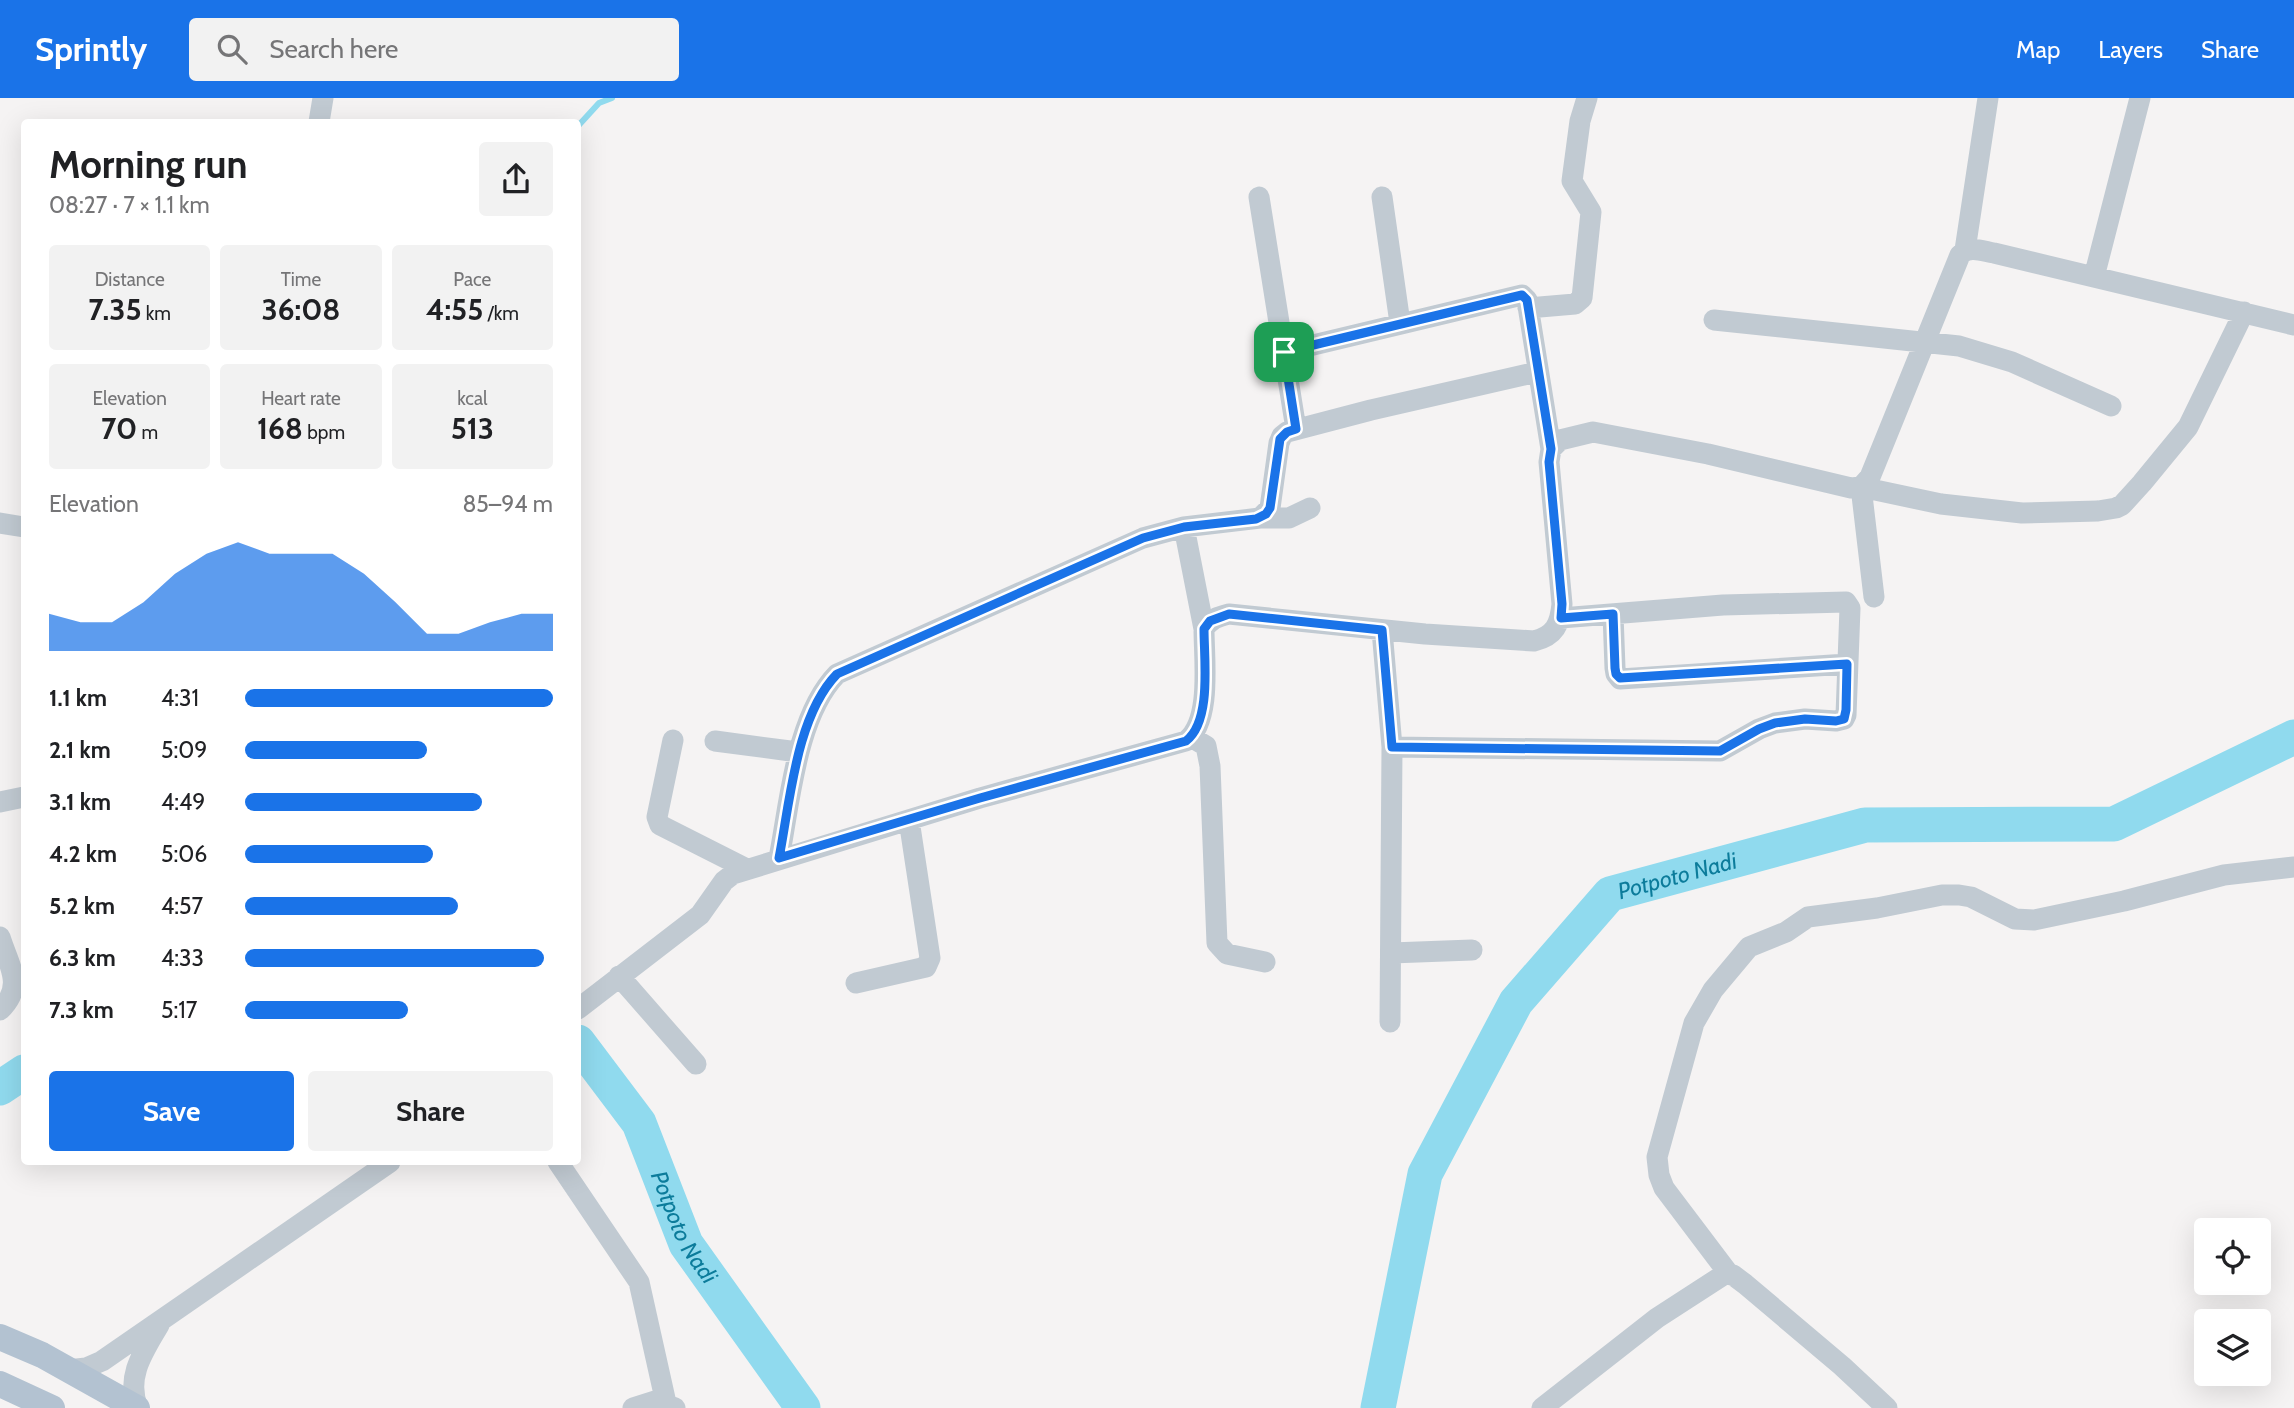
<!DOCTYPE html>
<html lang="en">
<head>
<meta charset="utf-8">
<style>
	body { margin:0; font-family:Cabin,sans-serif; background:#f2f2f2; color:#202124; height:100vh; display:flex; flex-direction:column; font-size:26px; white-space:nowrap }
	* { box-sizing:border-box; margin:0 }
	p { font-size:23px; color:#757577 }
	.icon { flex:none; width:38px; height:38px; fill:none; stroke:currentColor; stroke-width:2; stroke-linecap:round; stroke-linejoin:round }
	.map { position:relative; flex:1; overflow:hidden }
	.sheet { position:absolute; left:21px; top:21px; width:560px; height:1046px; display:flex; flex-direction:column; background:#fff; border-radius:7px; box-shadow:0 7px 28px #0002 }
	.sheet>* { flex:none }
	.controls { position:absolute; left:2194px; top:1120px; display:grid; gap:14px }
	.controls a { display:grid; place-items:center; width:77px; height:77px; border-radius:7px; background:#fff; box-shadow:0 7px 28px #0002; font-size:35px }
	.pin { position:absolute; display:grid; place-items:center; width:60px; height:60px; color:#fff; margin:-30px; border-radius:14px; box-shadow:0 4px 10px #0006 }
	.round { display:grid; place-items:center; flex:none; width:74px; height:74px; border-radius:7px; background:#f2f2f2 }
	.headline { display:flex; align-items:center; justify-content:space-between; height:119px; padding:0 28px }
	h1 { font-size:38px; font-weight:700; line-height:52px }
	.figures { display:grid; grid-template-columns:repeat(3,1fr); gap:10px; height:119px; padding:7px 28px }
	.figures div { display:grid; align-content:center; border-radius:7px; background:#f2f2f2; text-align:center }
	.figures b { font-size:30px; font-weight:700 }
	.figures small { font-size:19px; font-weight:400 }
	.figures p { font-size:19px }
	.chart { height:196px; padding:14px 28px }
	.chart p { display:flex; justify-content:space-between }
	.chart svg { width:100%; height:126px; margin-top:7px; fill:#1a73e8; opacity:.7 }
	.primary-button { display:flex; gap:14px; margin-top:auto; padding:14px 28px }
	.primary-button a { flex:1; height:80px; border-radius:7px; background:#1a73e8; color:#fff; font-size:28px; font-weight:700; line-height:80px; text-align:center }
	.primary-button a+a { background:#f2f2f2; color:#202124 }
	ul { padding:0 28px; list-style:none; font-size:23px }
	li { display:grid; grid-template-columns:112px 84px 1fr; align-items:center; height:52px }
	li i { height:18px; border-radius:9px; background:#1a73e8 }
	header { display:flex; align-items:center; gap:42px; box-sizing:border-box; height:98px; padding:0 35px; background:#1a73e8; color:#fff }
	header strong { font-size:33px }
	nav { display:flex; gap:38px; margin-inline-start:auto; font-size:24px }
	.search { width:490px; height:63px; background:#f2f2f2; display:flex; align-items:center; gap:18px; box-sizing:border-box; padding:0 24px; border-radius:7px; color:#757577; font-size:26px }
	.map>svg:first-child { display:block }
</style>
</head>
<body>
<header>
<strong>Sprintly</strong>
<div class="search"><svg class="icon" aria-label="search" viewBox="0 0 24 24"><circle cx="10" cy="10" r="6"/><path d="M15 15l6 6"/></svg>Search here</div>
<nav><a>Map</a><a>Layers</a><a>Share</a></nav>
</header>
<div class="map">
<svg width="2294" height="1310" viewBox="0 0 2294 1310">
	<rect width="100%" height="100%" fill="#f5f3f3"/>
	<g fill="none" stroke-linecap="round" stroke-linejoin="round">
		<path stroke="#90daee" stroke-width="6" d="M 578,28 L 599,5 L 612,0"/>
		<g stroke="#90daee" stroke-width="35">
			<path id="s1" d="M 578,944 L 639,1025 L 686,1146 L 803,1310"/>
			<path d="M 0,990 L 24,974"/>
			<path id="s2" d="M 1378,1310 L 1425,1076 L 1516,904 L 1610,796 L 1865,727 L 2114,726 L 2294,639"/>
		</g>
		<path stroke="#c1cad2" stroke-width="21" d="M 319,24 L 323,0
			M 1259,99 L 1296,331
			M 1382,99 L 1400,225
			M 1965,152 L 1988,0
			M 2094,179 L 2140,0
			M 1528,210 L 1575,206 L 1582,200 L 1591,114 L 1572,83 L 1580,23 L 1587,0
			M 1714,222 L 1959,248 L 2012,264 L 2111,308
			M 1284,254 L 1522,197 L 1527,202 L 1551,351
			M 1260,420 L 1289,420 L 1310,410
			M 0,425 L 24,429
			M 1184,429 L 1204,531
			M 1874,499 L 1861,389 L 1941,406 L 2022,415 L 2098,413 L 2116,410 L 2122,407 L 2142,385 L 2188,329 L 2244,214
			M 1613,516 L 1615,570 L 1616,576 L 1620,581 L 1847,566
			M 1382,532 L 1392,649 L 1390,924
			M 1191,639 L 1206,648 L 1210,668 L 1217,845 L 1227,856 L 1265,864
			M 673,642 L 657,719 L 660,727 L 747,771
			M 715,643 L 798,654
			M 1392,649 L 1720,653 L 1759,631 L 1775,625 L 1805,621 L 1836,623 L 1844,621 L 1846,617 L 1850,510 L 1846,504 L 1723,507 L 1561,520
			M 0,704 L 24,699
			M 779,760 C 790,704 796,618 837,576 L 1143,440 L 1184,429 L 1260,420 L 1270,410 L 1279,345 L 1282,338 L 1287,334 L 1371,312 L 1537,274
			M 0,839 C 9,868 25,888 0,912
			M 1391,855 L 1472,852
			M 619,878 L 696,966
			M 856,885 L 926,869 L 930,860 L 909,722
			M 578,911 L 700,817 L 724,783 L 733,776 L 980,700 L 1186,643 C 1212,623 1204,562 1204,531 C 1211,521 1217,519 1229,516 L 1425,536 L 1534,543 C 1555,538 1560,526 1562,506 L 1549,364 L 1551,351 L 1560,342 L 1593,334 L 1708,356 L 1851,390 L 1861,389 L 1870,379 L 1960,157 C 1969,147 1982,153 1994,155 L 2294,227
			M 558,1064 L 639,1184 L 666,1305
			M 1729,1176 L 1664,1090 L 1659,1077 L 1657,1059 L 1694,925 L 1713,892 L 1749,849 L 1786,834 L 1808,819 L 1877,810 L 1942,797 L 1959,797 L 1971,799 L 2015,821 L 2034,822 L 2124,803 L 2224,777 L 2294,769
			M 68,1272 L 86,1270 L 102,1263 L 390,1064
			M 138,1310 C 125,1279 144,1253 159,1227
			M 633,1310 L 655,1303 L 675,1310
			M 1542,1310 L 1657,1220 L 1725,1176 L 1733,1177 L 1745,1186 L 1842,1268 L 1887,1310"/>
		<path stroke="#b3c2d1" stroke-width="26" d="M 0,1239 L 42,1257 L 137,1310
			M 0,1286 L 52,1310"/>
	</g>
	<g fill="none" stroke-linecap="round" stroke-linejoin="round">
		<defs>
			<path id="route" d="M 1522,197 L 1527,202 L 1551,351 L 1549,364 L 1562,506 L 1561,520 L 1613,516 L 1615,570 L 1616,576 L 1620,580 L 1847,566 L 1846,612 L 1844,621 L 1836,623 L 1805,621 L 1775,625 L 1759,631 L 1720,653 L 1392,649 L 1382,532 L 1229,516 L 1210,523 L 1204,531 C 1204,562 1212,623 1186,643 L 980,700 L 779,760 C 790,704 796,618 837,576 L 1143,440 L 1184,429 L 1256,421 L 1266,416 L 1270,410 L 1280,341 L 1287,334 L 1296,331 L 1284,254 Z"/>
		</defs>
		<use href="#route" stroke="#fff" stroke-width="14"/>
		<use href="#route" stroke="#1a73e8" stroke-width="9"/>
	</g>
	<g text-anchor="middle" stroke-width="7" stroke-linejoin="round" paint-order="stroke">
		<g font-size="23" font-style="italic" fill="#0c7c9b" stroke="#fff">
			<text dy="8" stroke="none"><textPath href="#s2" startOffset="646">Potpoto Nadi</textPath></text>
			<text dy="8" stroke="none"><textPath href="#s1" startOffset="215">Potpoto Nadi</textPath></text>
		</g>
	</g>
</svg>
<div class="controls">
<a><svg class="icon" aria-label="locate" viewBox="0 0 24 24"><circle cx="12" cy="12" r="6"/><path d="M12 2v4M12 18v4M2 12h4M18 12h4"/></svg></a>
<a><svg class="icon" aria-label="layers" viewBox="0 0 24 24"><path d="M12 4l9 5-9 5-9-5zM3 14l9 5 9-5"/></svg></a>
</div>
<div class="pin" style="left:1284px;top:254px;background:#1e9e55"><svg class="icon" aria-label="arrive" viewBox="0 0 24 24"><path d="M6 21V4h12l-3 4 3 4H6"/></svg></div>
<section class="sheet">
<div class="headline"><div><h1>Morning run</h1><p>08:27 · 7 × 1.1 km</p></div><a class="round"><svg class="icon" aria-label="share" viewBox="0 0 24 24"><path d="M12 15V3M7 8l5-5 5 5M5 13v7h14v-7"/></svg></a></div>
<div class="figures">
<div><p>Distance</p><b>7.35<small> km</small></b></div>
<div><p>Time</p><b>36:08</b></div>
<div><p>Pace</p><b>4:55<small> /km</small></b></div>
</div>
<div class="figures">
<div><p>Elevation</p><b>70<small> m</small></b></div>
<div><p>Heart rate</p><b>168<small> bpm</small></b></div>
<div><p>kcal</p><b>513</b></div>
</div>
<div class="chart"><p><span>Elevation</span>85–94 m</p>
<svg viewBox="0 0 160 44" preserveAspectRatio="none"><path d="M0 44V31L10 34L20 34L30 27L40 17L50 10L60 6L70 10L80 10L90 10L100 17L110 27L120 38L130 38L140 34L150 31L160 31V44z"/></svg>
</div>
<ul>
<li><b>1.1 km</b>4:31<i style="width:100%"></i></li>
<li><b>2.1 km</b>5:09<i style="width:59%"></i></li>
<li><b>3.1 km</b>4:49<i style="width:77%"></i></li>
<li><b>4.2 km</b>5:06<i style="width:61%"></i></li>
<li><b>5.2 km</b>4:57<i style="width:69%"></i></li>
<li><b>6.3 km</b>4:33<i style="width:97%"></i></li>
<li><b>7.3 km</b>5:17<i style="width:53%"></i></li>
</ul>
<div class="primary-button"><a>Save</a><a>Share</a></div>
</section>
</div>
</body>
</html>
